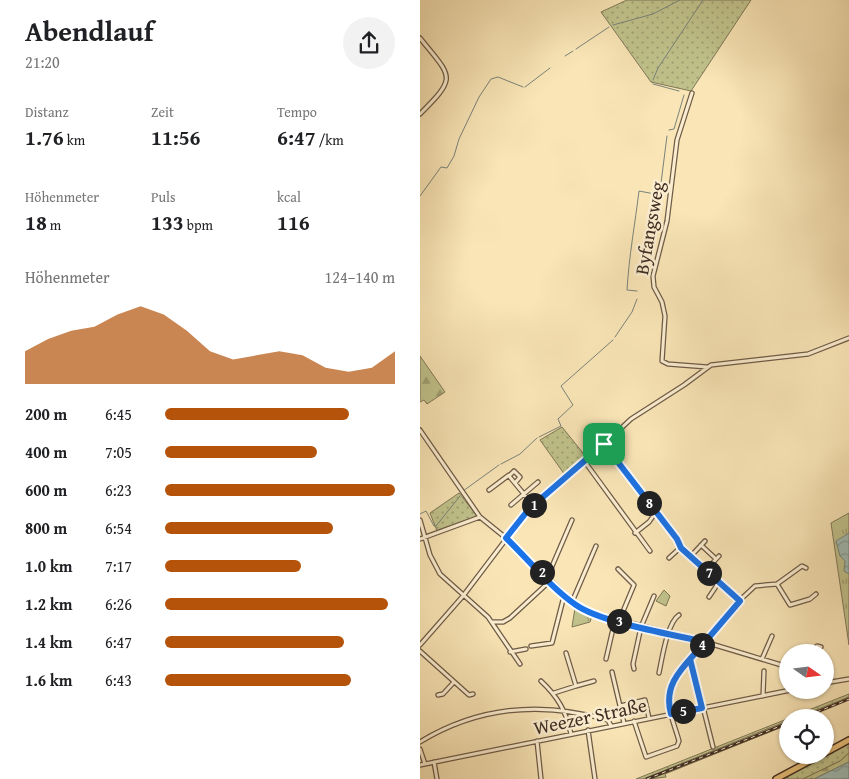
<!DOCTYPE html>
<html lang="de">
<head>
<meta charset="utf-8">
<style>
	body { margin:0; font-family:"Gentium Book Plus",serif; background:#f2f2f2; color:#202124; height:100vh; display:flex; flex-direction:column; font-size:19px; white-space:nowrap }
	* { box-sizing:border-box; margin:0 }
	p { font-size:16px; color:#757577 }
	.icon { flex:none; width:28px; height:28px; fill:none; stroke:currentColor; stroke-width:2; stroke-linecap:round; stroke-linejoin:round }
	.map { position:relative; flex:1; overflow:hidden }
	.panel { display:flex; flex-direction:column; background:#fff; width:420px }
	.panel>* { flex:none }
	.needle { width:32px; rotate:104deg }
	.controls { position:absolute; left:359px; top:644px; display:grid; gap:10px }
	.controls a { display:grid; place-items:center; width:55px; height:55px; border-radius:50%; background:#fff; box-shadow:0 1px 4px #0004; font-size:25px }
	.pin { position:absolute; display:grid; place-items:center; width:42px; height:42px; color:#fff; margin:-21px; border-radius:10px; box-shadow:0 2px 8px #0006 }
	.km { position:absolute; width:25px; height:25px; margin:-12px; border-radius:50%; background:#222; color:#fff; font-size:14px; line-height:25px; text-align:center }
	.round { display:grid; place-items:center; flex:none; width:52px; height:52px; border-radius:26px; background:#f2f2f2 }
	.headline { display:flex; align-items:center; justify-content:space-between; height:85px; padding:0 25px }
	h1 { font-size:28px; font-weight:700; line-height:38px }
	.metrics { display:grid; grid-template-columns:repeat(3,1fr); gap:8px; height:85px; padding:5px 25px }
	.metrics div { display:grid; align-content:center }
	.metrics b { font-size:21px; font-weight:700 }
	.metrics small { font-size:14px; font-weight:400 }
	.metrics p { font-size:14px }
	.chart { height:140px; padding:10px 25px }
	.chart p { display:flex; justify-content:space-between }
	.chart svg { width:100%; height:90px; margin-top:5px; fill:#b45309; opacity:.7 }
	ul { padding:0 25px; list-style:none; font-size:16px }
	li { display:grid; grid-template-columns:80px 60px 1fr; align-items:center; height:38px }
	li i { height:12px; border-radius:6px; background:#b45309 }
	main { display:flex; flex:1; min-height:0 }
	.map>svg:first-child { display:block }
</style>
</head>
<body>
<main>
<section class="panel">
<div class="headline"><div><h1>Abendlauf</h1><p>21:20</p></div><a class="round"><svg class="icon" aria-label="share" viewBox="0 0 24 24"><path d="M12 15V3M7 8l5-5 5 5M5 13v7h14v-7"/></svg></a></div>
<div class="metrics">
<div><p>Distanz</p><b>1.76<small> km</small></b></div>
<div><p>Zeit</p><b>11:56</b></div>
<div><p>Tempo</p><b>6:47<small> /km</small></b></div>
</div>
<div class="metrics">
<div><p>Höhenmeter</p><b>18<small> m</small></b></div>
<div><p>Puls</p><b>133<small> bpm</small></b></div>
<div><p>kcal</p><b>116</b></div>
</div>
<div class="chart"><p><span>Höhenmeter</span>124–140 m</p>
<svg viewBox="0 0 160 44" preserveAspectRatio="none"><path d="M0 44V28L10 22L20 18L30 16L40 10L50 6L60 10L70 18L80 28L90 32L100 30L110 28L120 30L130 36L140 38L150 36L160 28V44z"/></svg>
</div>
<ul>
<li><b>200 m</b>6:45<i style="width:80%"></i></li>
<li><b>400 m</b>7:05<i style="width:66%"></i></li>
<li><b>600 m</b>6:23<i style="width:100%"></i></li>
<li><b>800 m</b>6:54<i style="width:73%"></i></li>
<li><b>1.0 km</b>7:17<i style="width:59%"></i></li>
<li><b>1.2 km</b>6:26<i style="width:97%"></i></li>
<li><b>1.4 km</b>6:47<i style="width:78%"></i></li>
<li><b>1.6 km</b>6:43<i style="width:81%"></i></li>
</ul>
</section>
<div class="map">
<svg width="429" height="779" viewBox="0 0 429 779">
	<defs>
		<pattern id="grass-dots" width="8" height="8" patternUnits="userSpaceOnUse" patternTransform="scale(1.25)"><rect width="8" height="8" fill="#c1c38c"/><path d="M2 2h.1M6 6h.1" fill="none" stroke="#9e9f72" stroke-width="1.8" stroke-linecap="round"/></pattern>
		<pattern id="forest-firs" width="22" height="20" patternUnits="userSpaceOnUse" patternTransform="scale(1.25)"><rect width="22" height="20" fill="#c1c38c"/><path d="M5 1l3.5 6h-7zM16 11l3.5 6h-7z" fill="#9e9f72"/></pattern>
		<pattern id="park-tufts" width="24" height="20" patternUnits="userSpaceOnUse" patternTransform="scale(1.25)"><rect width="24" height="20" fill="#c1c38c"/><path d="M3 7l-1-3M5 7V3M7 7l1-3M15 17l-1-3M17 17v-4M19 17l1-3" fill="none" stroke="#9e9f72"/></pattern>
		<pattern id="water-waves" width="16" height="10" patternUnits="userSpaceOnUse" patternTransform="scale(1.25)"><rect width="16" height="10" fill="#a0bdb6"/><path d="M0 5q4-4 8 0t8 0" fill="none" stroke="#849a94"/></pattern>
	</defs>
	<rect width="100%" height="100%" fill="#f9e5b6"/>
	<filter id="stains"><feTurbulence type="fractalNoise" baseFrequency=".004" numOctaves="4"/><feColorMatrix values="0 0 0 0 .2 0 0 0 0 .09 0 0 0 0 .02 0 0 0 .5 -.17"/></filter>
	<radialGradient id="worn" r=".72"><stop offset=".6" stop-color="#630" stop-opacity="0"/><stop offset="1" stop-color="#630" stop-opacity=".3"/></radialGradient>
	<path fill="url(#grass-dots)" stroke="#807858" d="M 207,0 L 331,0 L 271,91 L 231,82 L 181,12 Z
		M 142,427 L 167,458 L 145,475 L 120,440 Z
		M 39,493 L 58,517 L 17,531 L 10,513 Z
		M 429,694 L 429,697 L 378,717 L 371,717 Z
		M 367,719 L 367,721 L 223,779 L 216,779 Z
		M 367,725 L 245,774 L 246,777 L 230,779 Z
		M 429,742 L 429,753 L 420,761 L 383,779 L 360,779 Z"/>
	<path fill="url(#forest-firs)" stroke="#807858" d="M 0,356 L 25,392 L 7,404 L 4,400 L 0,402 Z
		M 429,753 L 429,762 L 394,779 L 383,779 L 420,761 Z"/>
	<path fill="url(#park-tufts)" stroke="#807858" d="M 429,513 L 429,645 L 411,523 Z
		M 244,590 L 250,596 L 246,606 L 236,601 Z
		M 155,608 L 172,616 L 170,622 L 152,627 Z"/>
	<path fill="url(#water-waves)" stroke="#79837b" d="M 429,533 L 429,574 L 424,571 L 425,561 L 420,556 L 416,541 Z
		M 429,762 L 429,779 L 394,779 Z"/>
	<g fill="none" stroke-linecap="round" stroke-linejoin="round">
		<path stroke="#79837b" stroke-width="1" d="M 193,25 L 233,14 L 260,0
			M 156,49 L 189,27
			M 145,56 L 153,51
			M 233,80 L 238,68 L 283,0
			M 233,84 L 259,91
			M 105,87 L 130,68
			M 249,130 L 254,129 L 264,95
			M 240,191 L 247,136
			M 0,196 L 21,167 L 27,168 L 34,156 L 39,139 L 59,97 L 71,79 L 78,77 L 103,87
			M 217,291 L 207,290 C 209,256 215,224 219,191 L 240,195
			M 195,337 L 212,312 L 217,299
			M 119,437 L 141,426 L 138,419 L 153,405 L 141,386 L 193,340
			M 81,464 L 100,454 L 117,438
			M 43,491 L 79,465
			M 0,514 L 6,511 L 14,526 L 16,526 L 40,496"/>
		<defs>
			<path id="street" d="M 0,38 C 32,78 38,76 0,114
				M 272,93 L 257,140 L 247,221 L 233,276 L 234,287 L 242,302 L 245,316 L 242,361 L 248,364 L 287,367
				M 0,430 L 60,517 L 86,538 L 155,604 L 175,614 L 285,642 L 368,667
				M 184,444 L 257,539 L 261,547
				M 165,462 L 230,551
				M 95,483 L 100,477 L 94,471 L 89,476 L 113,505
				M 69,490 L 89,475
				M 91,505 L 118,482
				M 0,520 L 10,555 L 20,574 L 68,617 L 100,664
				M 215,533 L 229,522 L 236,512
				M 0,539 L 60,517
				M 281,545 L 296,559
				M 271,556 L 285,541
				M 249,558 L 261,547 L 319,601
				M 198,569 L 214,585 L 199,621
				M 286,570 L 299,556
				M 127,578 L 152,520
				M 357,584 L 370,605 L 390,599 L 396,594
				M 289,597 L 299,582
				M 152,602 L 176,546
				M 72,622 L 83,622 L 90,618 L 130,581
				M 0,645 L 43,596 L 109,509 L 165,462 L 211,419 L 264,385 L 291,365 L 388,354 L 429,338
				M 111,646 L 132,643 L 144,596
				M 0,651 L 49,695 L 53,694
				M 90,652 L 106,649
				M 394,652 L 397,646 L 401,647
				M 186,659 L 195,620
				M 271,659 L 293,747
				M 342,659 L 352,636
				M 214,669 L 213,664 L 221,627 L 234,596
				M 192,672 L 204,723
				M 239,673 C 242,659 247,623 259,615
				M 405,673 L 411,682
				M 121,681 C 138,697 146,711 151,734
				M 405,683 L 429,679
				M 156,686 L 174,681
				M 134,693 L 156,686 L 146,653
				M 18,695 L 23,694 L 34,682
				M 343,696 L 344,671
				M 200,706 L 225,700 L 229,718
				M 214,721 L 226,757 L 257,746 L 259,741 C 253,719 241,698 256,677 L 319,601 L 335,586 L 357,584 L 382,566 L 386,568
				M 168,730 L 175,779
				M 117,741 L 121,779
				M 0,742 C 59,706 122,701 188,720 L 191,726
				M 0,749 L 5,764
				M 14,762 L 17,779
				M 0,765 L 371,690"/>
			<path id="primary" d="M 405,753 L 429,740
				M 356,779 L 401,755"/>
		</defs>
		<use href="#street" stroke="#6e5b48" stroke-width="5.5"/>
		<use href="#primary" stroke="#3f2d23" stroke-width="8"/>
		<use href="#street" stroke="#fbeed0" stroke-width="3"/>
		<use href="#primary" stroke="#ecc27b" stroke-width="5"/>
		<defs>
			<path id="rail" d="M 382,718 L 429,699
				M 227,779 L 368,723"/>
		</defs>
		<use href="#rail" stroke="#3f2d23" stroke-width="3"/>
		<use href="#rail" stroke="#fbeed0" stroke-width="1" stroke-dasharray="4" stroke-linecap="butt"/>
	</g>
	<g fill="none" stroke-linecap="round" stroke-linejoin="round">
		<defs>
			<path id="route" d="M 184,444 L 109,509 L 86,538 C 108,559 131,588 156,605 C 182,623 251,634 285,642 C 266,665 242,682 251,714 L 282,708 L 270,659 L 284,644 L 285,642 L 320,601 L 261,548 L 257,539 L 184,444"/>
		</defs>
		<use href="#route" stroke="#fff" stroke-width="10"/>
		<use href="#route" stroke="#1a73e8" stroke-width="6"/>
	</g>
	<g text-anchor="middle" stroke-width="5" stroke-linejoin="round" paint-order="stroke">
		<g font-size="19" fill="#3f2d23" stroke="#fbeed0">
			<text transform="translate(229 228) rotate(-80)" y="7">Byfangsweg</text>
			<text transform="translate(170 716) rotate(-12)" y="7">Weezer Straße</text>
		</g>
	</g>
	<rect width="100%" height="100%" filter="url(#stains)"/>
	<rect width="100%" height="100%" fill="url(#worn)"/>
</svg>
<div class="controls">
<a><svg class="needle" viewBox="-14 -14 28 28"><path d="M0-13l5 13h-10z" fill="#e53935"/><path d="M0 13l5-13h-10z" fill="#757577"/></svg></a>
<a><svg class="icon" aria-label="locate" viewBox="0 0 24 24"><circle cx="12" cy="12" r="6"/><path d="M12 2v4M12 18v4M2 12h4M18 12h4"/></svg></a>
</div>
<div class="pin" style="left:184px;top:444px;background:#1e9e55"><svg class="icon" aria-label="arrive" viewBox="0 0 24 24"><path d="M6 21V4h12l-3 4 3 4H6"/></svg></div>
<b class="km" style="left:114px;top:505px">1</b>
<b class="km" style="left:122px;top:572px">2</b>
<b class="km" style="left:199px;top:621px">3</b>
<b class="km" style="left:282px;top:645px">4</b>
<b class="km" style="left:263px;top:711px">5</b>
<b class="km" style="left:289px;top:573px">7</b>
<b class="km" style="left:229px;top:503px">8</b>
</div>
</main>
</body>
</html>
